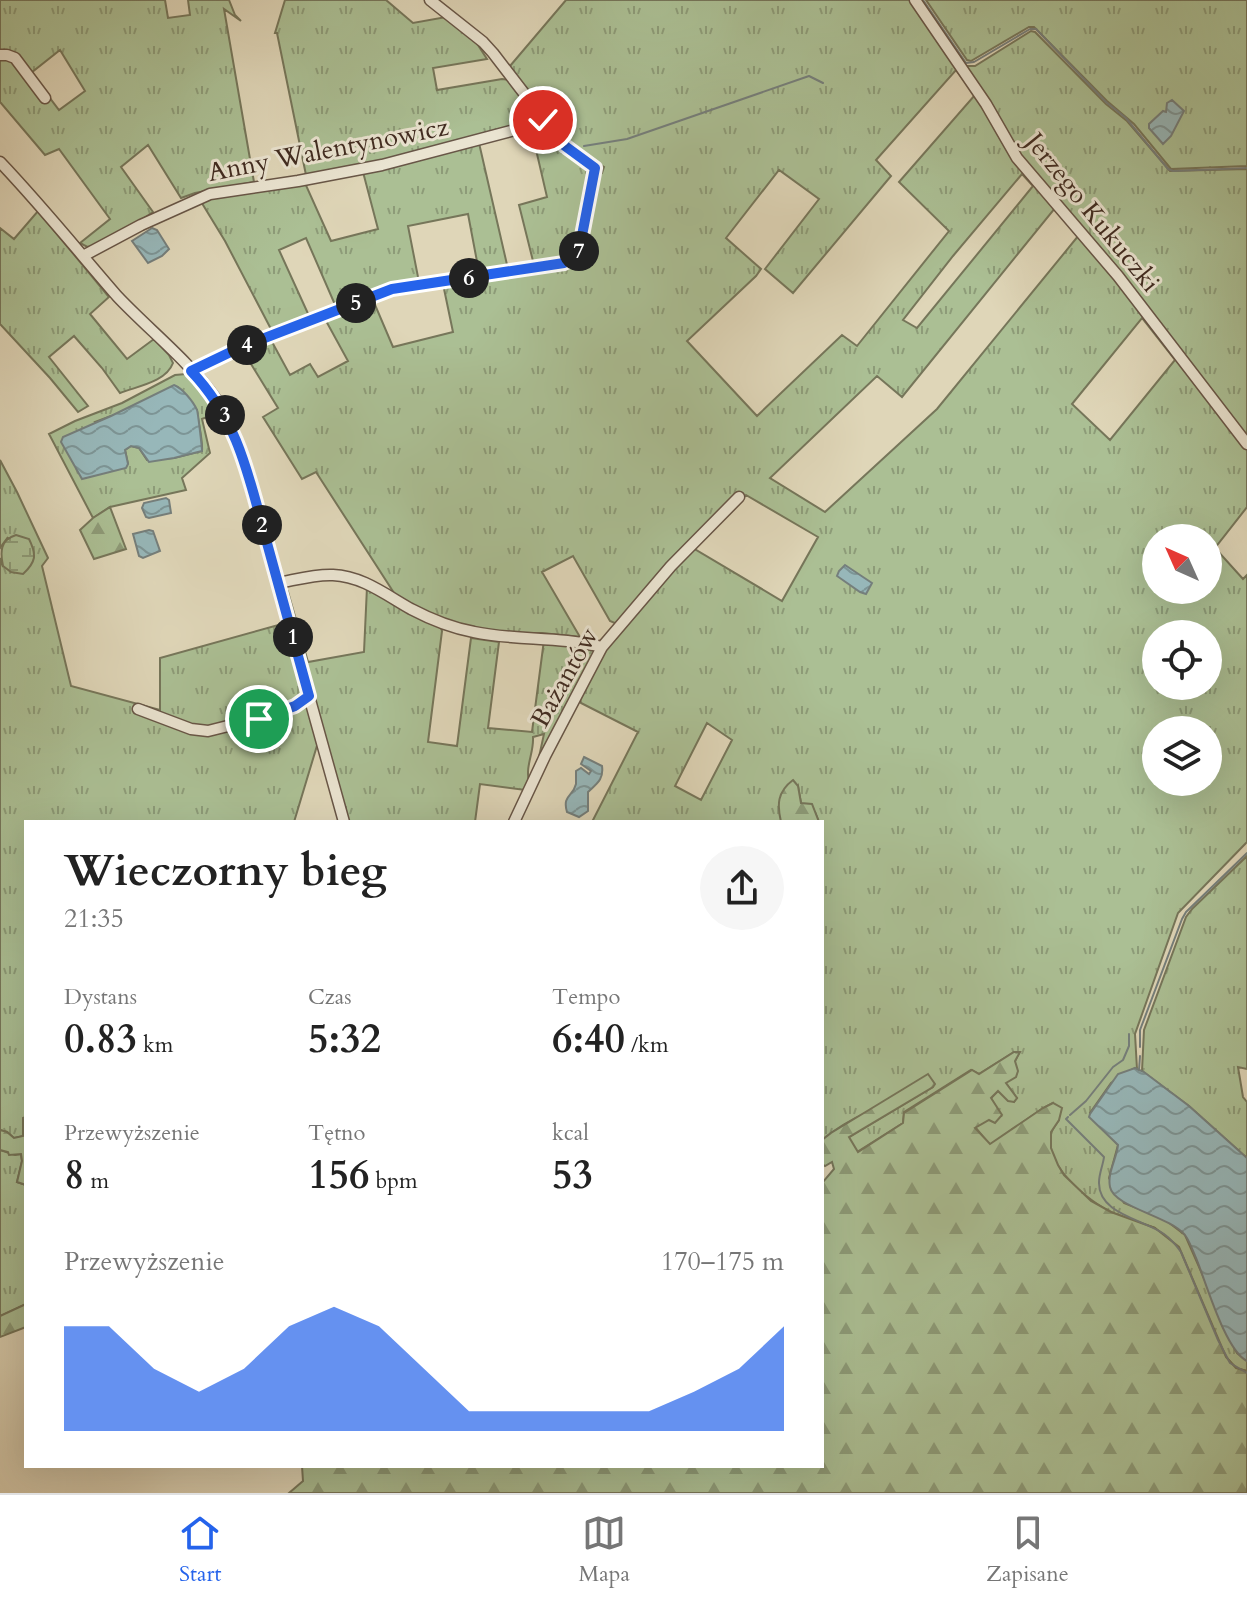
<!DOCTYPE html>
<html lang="pl">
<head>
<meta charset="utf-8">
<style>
	body { margin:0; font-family:Cardo,serif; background:#f6f6f6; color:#222; height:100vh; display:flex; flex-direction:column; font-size:30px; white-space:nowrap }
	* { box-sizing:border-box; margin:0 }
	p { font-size:26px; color:#767676 }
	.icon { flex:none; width:44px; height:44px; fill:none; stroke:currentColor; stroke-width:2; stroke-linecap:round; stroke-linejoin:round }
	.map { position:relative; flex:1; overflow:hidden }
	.details { position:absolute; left:24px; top:820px; width:800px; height:648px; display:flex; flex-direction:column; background:#fff; border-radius:0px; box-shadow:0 8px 32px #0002 }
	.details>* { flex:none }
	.needle { width:52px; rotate:315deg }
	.fabs { position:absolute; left:1142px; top:524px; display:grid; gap:16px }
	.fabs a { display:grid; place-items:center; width:80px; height:80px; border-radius:50%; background:#fff; box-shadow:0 8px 32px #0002; font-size:40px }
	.pin { position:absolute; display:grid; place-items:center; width:68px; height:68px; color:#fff; margin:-34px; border:4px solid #fff; border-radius:50%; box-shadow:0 2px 8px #0007 }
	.km { position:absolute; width:40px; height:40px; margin:-20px; border-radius:50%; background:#222; color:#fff; font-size:22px; line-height:40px; text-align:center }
	.round { display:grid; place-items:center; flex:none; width:84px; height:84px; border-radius:42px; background:#f6f6f6 }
	.head { display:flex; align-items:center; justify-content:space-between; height:136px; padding:0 40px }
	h1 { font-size:44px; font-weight:800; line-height:60px }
	.metrics { display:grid; grid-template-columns:repeat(3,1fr); gap:12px; height:136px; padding:8px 40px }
	.metrics div { display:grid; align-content:center }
	.metrics b { font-size:40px; font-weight:800 }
	.metrics small { font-size:22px; font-weight:400 }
	.metrics p { font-size:22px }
	.chart { height:224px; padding:16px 40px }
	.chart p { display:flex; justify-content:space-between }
	.chart svg { width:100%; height:144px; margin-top:8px; fill:#2563eb; opacity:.7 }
	.dock { display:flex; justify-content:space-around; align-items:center; height:112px; border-top:2px solid #e0e0e0; background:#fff; font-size:22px; color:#767676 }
	.dock a { display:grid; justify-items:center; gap:4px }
	.dock .active { color:#2563eb }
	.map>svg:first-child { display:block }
</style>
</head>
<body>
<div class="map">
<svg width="1247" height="1493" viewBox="0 0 1247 1493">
	<defs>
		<pattern id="grass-tufts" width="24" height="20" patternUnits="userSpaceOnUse" patternTransform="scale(2)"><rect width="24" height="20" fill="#abbf94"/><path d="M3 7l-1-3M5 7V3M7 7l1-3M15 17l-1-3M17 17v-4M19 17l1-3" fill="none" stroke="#8d9b78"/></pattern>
		<pattern id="forest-firs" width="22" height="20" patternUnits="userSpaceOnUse" patternTransform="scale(2)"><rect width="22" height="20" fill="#abbf94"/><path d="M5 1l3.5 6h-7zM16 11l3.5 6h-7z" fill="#8d9b78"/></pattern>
		<pattern id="wetland-marsh" width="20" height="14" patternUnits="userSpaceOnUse" patternTransform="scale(2)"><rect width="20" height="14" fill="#abbf94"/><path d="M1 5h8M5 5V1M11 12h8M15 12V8" fill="none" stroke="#8d9b78"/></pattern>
		<pattern id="water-waves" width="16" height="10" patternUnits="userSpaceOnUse" patternTransform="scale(2)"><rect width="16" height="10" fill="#97b7b9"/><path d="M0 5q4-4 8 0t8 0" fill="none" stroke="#7d9596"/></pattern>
	</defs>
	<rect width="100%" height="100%" fill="#dfd6b8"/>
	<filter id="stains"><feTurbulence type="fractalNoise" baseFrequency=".0025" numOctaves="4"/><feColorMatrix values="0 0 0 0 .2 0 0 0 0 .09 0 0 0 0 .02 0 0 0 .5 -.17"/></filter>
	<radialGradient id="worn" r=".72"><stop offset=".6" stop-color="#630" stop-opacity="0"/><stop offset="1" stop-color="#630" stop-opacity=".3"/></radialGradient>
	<path fill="url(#grass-tufts)" stroke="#76765a" stroke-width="2" fill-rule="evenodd" d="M 0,0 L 165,0 L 168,18 L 190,15 L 188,0 L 229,0 L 235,15 L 241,21 L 224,9 L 254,182 L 195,193 L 181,198 L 148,145 L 121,167 L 153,212 C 137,223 111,242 93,246 C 86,248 86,246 80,243 L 110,219 L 59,149 L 45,155 L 0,102 ZM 60,50 L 85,91 L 59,110 L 31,73 Z
		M 285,0 L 386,0 L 413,23 L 446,17 L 474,39 L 487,59 L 433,68 L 437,90 L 502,79 L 510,80 L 535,115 L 534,121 L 421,153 L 306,175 L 277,33 L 275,33 Z
		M 566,0 L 920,0 L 966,66 L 975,66 L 1031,31 L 1035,32 L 1106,104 L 1127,121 L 1170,171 L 1247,169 L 1247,507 L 1215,548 L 1243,579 L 1247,575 L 1247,842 L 1178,913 L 1135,1034 L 1137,1069 L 1135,1068 L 1111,1083 L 1090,1113 L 1118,1145 L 1109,1178 L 1124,1203 L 1164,1219 L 1185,1235 L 1207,1285 L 1222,1325 L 1237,1353 L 1247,1361 L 1247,1371 L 1236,1368 L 1226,1357 L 1155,1228 C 1141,1223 1126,1219 1113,1213 C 1088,1202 1040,1162 1052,1131 C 1054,1127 1057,1123 1059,1120 L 1053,1103 L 1043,1108 L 990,1145 L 975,1127 L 989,1119 L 1001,1116 L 991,1098 L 998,1091 L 1014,1102 L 1017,1098 L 1005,1082 L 1019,1053 L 1014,1052 L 979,1074 L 971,1070 L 904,1112 L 903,1123 L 857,1152 L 848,1138 L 933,1087 C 894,1101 854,1113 822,1140 L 822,822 L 819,822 L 815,812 L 801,803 L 798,786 L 781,817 L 781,822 L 592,822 L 638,732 L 581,703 L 580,699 L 597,663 L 622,626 L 610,621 L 573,556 L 542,572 L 580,637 L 542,633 L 512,634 L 474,629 L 434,616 L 396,596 L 316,472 L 302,479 L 263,417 L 278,408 L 243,351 L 271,340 L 290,375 L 310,364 L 318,377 L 348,361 L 325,319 L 373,300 L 393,347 L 453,332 L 443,284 L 573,263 L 597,176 L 602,173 L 604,167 L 568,145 L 514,76 L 510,66 ZM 956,70 L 975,95 L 899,182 L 949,231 L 857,346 L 842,335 L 757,416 L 687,341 L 756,276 L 761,269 L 726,238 L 779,170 L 819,199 L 765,269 L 793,293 L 891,176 L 876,160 ZM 1022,174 L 1033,186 L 917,328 L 903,320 L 953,256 ZM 1055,208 L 1079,235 L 937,409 L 825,512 L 770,478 L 877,376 L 902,397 ZM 1142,318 L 1175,360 L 1110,440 L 1072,404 ZM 746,495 L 818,537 L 782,601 L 693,548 ZM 1156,538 L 1208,538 L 1208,590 L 1156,590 ZM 1156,634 L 1208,634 L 1208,686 L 1156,686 ZM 707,723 L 732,740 L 701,800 L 675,786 ZM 1156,730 L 1208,730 L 1208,782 L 1156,782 Z
		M 926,0 L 1247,0 L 1247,166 L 1171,169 L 1134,124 L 1107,101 L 1034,27 L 1029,27 L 971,61 L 967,60 Z
		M 543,126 L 590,169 L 577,251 L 569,260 L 534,265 L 519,205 L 547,197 L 531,128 Z
		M 479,143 L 508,269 L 479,272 L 468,214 L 408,226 L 419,282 L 336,307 L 306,238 L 279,250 L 310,318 L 272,331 L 225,241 L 200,200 L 305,183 L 331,241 L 378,229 L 363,172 Z
		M 38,211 L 109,297 L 90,314 L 127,359 L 154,339 L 169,355 L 173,363 C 166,382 138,386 120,393 L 102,368 L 74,336 L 49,357 L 88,406 L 78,412 L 50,378 L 0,324 L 0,228 L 14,239 Z
		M 186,374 L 211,400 L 218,413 L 202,419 L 210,453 L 182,478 L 186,490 L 110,507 L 93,518 L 49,434 L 75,421 L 122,403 L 175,375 ZM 197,410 C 198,422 203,440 202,451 L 174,458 L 147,460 L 139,448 L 131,446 L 125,450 L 128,464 L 95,422 L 111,416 Z
		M 0,460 L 17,492 L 48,558 L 42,566 L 71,686 L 160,710 L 160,658 L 282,624 L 319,739 L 294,822 L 26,822 L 26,1117 L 23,1119 L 24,1136 L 14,1138 L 7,1132 L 0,1130 L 0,558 L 3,567 L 8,537 L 0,548 Z
		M 367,587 L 441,628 L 442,631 L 428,742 L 457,746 L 471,638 L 499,642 L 488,728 L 532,732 L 544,640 L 591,648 L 594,651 L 594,655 L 539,757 L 544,734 L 533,737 C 534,753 525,766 529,782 L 525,790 L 480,784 L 475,822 L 347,822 L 286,594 L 288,592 L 308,662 L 364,652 Z
		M 1247,856 L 1247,1069 L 1238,1067 L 1243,1097 L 1247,1102 L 1247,1158 L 1189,1106 L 1142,1071 L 1144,1030 L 1186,917 L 1192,909 Z
		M 0,1150 L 15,1155 L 21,1154 L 22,1161 L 17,1182 L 26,1185 L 26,1304 L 0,1316 Z"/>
	<path fill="url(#forest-firs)" stroke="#76765a" stroke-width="2" d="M 110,507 L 126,549 L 94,559 L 80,530 L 93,518 Z
		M 793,780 L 798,786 L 801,803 L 812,804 L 819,822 L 781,822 C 777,805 777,792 793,780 Z
		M 1014,1052 L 1020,1052 L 1015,1061 L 1018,1071 L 1016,1077 L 1006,1083 L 1017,1098 L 1014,1102 L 1008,1101 L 998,1091 L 991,1098 L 1002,1115 L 995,1123 L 989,1120 L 975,1128 L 990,1144 L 1043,1108 L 1053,1103 L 1062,1108 L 1059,1120 L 1051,1132 L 1051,1148 L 1058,1165 L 1064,1175 L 1091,1201 L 1111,1212 L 1155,1228 L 1179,1247 L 1226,1357 L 1236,1368 L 1247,1371 L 1247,1493 L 289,1493 L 303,1481 L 302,1466 L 822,1466 L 822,1183 L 834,1169 L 832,1162 L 825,1166 L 822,1164 L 822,1140 L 831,1133 L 928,1074 L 935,1084 L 933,1087 L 849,1137 L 858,1152 L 903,1123 L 904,1113 L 972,1070 L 979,1074 Z
		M 26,1117 L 26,1185 L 17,1182 L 22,1161 L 21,1154 L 9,1155 L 8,1152 L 0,1150 L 0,1130 L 7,1132 L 14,1138 L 23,1136 L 23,1118 Z
		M 26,1304 L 26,1327 L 0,1337 L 0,1316 Z"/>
	<path fill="url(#wetland-marsh)" stroke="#76765a" stroke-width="2" d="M 16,535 L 29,539 C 37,555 36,562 23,574 L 11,572 L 3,566 C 0,552 0,540 16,535 Z"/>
	<path fill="url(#water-waves)" stroke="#757f7c" stroke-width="2" d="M 1172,100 L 1184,111 L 1171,136 L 1163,144 L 1149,128 L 1149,124 L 1163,111 L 1166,112 L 1167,103 Z
		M 152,228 L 157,230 L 169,249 L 162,256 L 148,263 L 132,241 Z
		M 174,385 C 182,388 193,401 197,410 C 198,413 202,447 202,451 L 174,458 L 149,462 L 139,448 L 131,446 L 125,450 L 128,464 L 126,468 L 82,479 L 61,442 L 63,437 L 111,416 Z
		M 166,498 L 169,500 L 171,513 L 149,518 L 146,517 L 142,508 L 144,503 Z
		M 149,530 L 153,531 L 160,551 L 143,558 L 139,556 L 133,534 Z
		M 845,565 L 872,583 L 866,594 L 860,592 L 837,576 L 839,571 Z
		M 584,757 L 602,766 C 604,780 596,784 588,792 L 588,811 L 579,817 L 567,812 C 562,795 573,797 576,784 C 576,779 576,775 576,771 L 581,768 L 589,774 L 591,771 L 581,764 Z
		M 1135,1068 L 1144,1072 L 1189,1106 L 1247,1158 L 1247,1361 C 1225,1350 1206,1282 1196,1258 C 1193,1251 1190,1242 1185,1235 C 1169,1216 1114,1207 1110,1187 C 1107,1173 1117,1158 1118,1145 L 1089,1117 L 1090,1114 L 1118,1074 Z"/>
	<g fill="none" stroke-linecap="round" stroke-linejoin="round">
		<path stroke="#757f7c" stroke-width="2" d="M 923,0 L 966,63 L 974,62 L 1030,29 L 1036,29 L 1106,102 L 1126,118 L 1168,169 L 1173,171 L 1247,168
			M 584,146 L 627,139 L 809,76 L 823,83
			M 1140,1047 L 1140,1030 L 1182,919 L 1186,912 L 1247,853
			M 1139,1070 L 1140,1056
			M 1070,1115 L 1086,1101 L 1113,1067 L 1123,1060 L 1129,1046 L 1129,1034
			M 1068,1117 L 1066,1119 L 1104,1157 C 1103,1165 1099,1174 1099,1182 C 1098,1214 1143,1219 1164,1234 C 1171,1239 1176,1245 1181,1252 L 1218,1340 L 1230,1363 L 1247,1373"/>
		<defs>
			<path id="minor" d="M 915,0 L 986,104 L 1017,158 L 1118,276 L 1247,444
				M 0,55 L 7,55 L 15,58 L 45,98
				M 0,162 C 41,205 78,251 117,296 C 148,329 189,361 215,398 C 228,417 236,438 243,459 L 344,822
				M 83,256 L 141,225 L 210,194 L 298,181 L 382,165 L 530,126 L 543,120
				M 191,371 L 239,348 L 392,289 L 564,263 L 572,261 L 578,255 L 595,168 L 572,152 L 560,140 L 493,53 L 483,42 L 430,0
				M 278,583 C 295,580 315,574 333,575 C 362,576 386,595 411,609 C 430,619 452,628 474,632 C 517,641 558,636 602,647
				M 138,709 L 191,729 L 208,731 L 276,714 L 295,706 L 309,696
				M 514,822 L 545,756 L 602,647 L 671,566 L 739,497"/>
		</defs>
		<use href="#minor" stroke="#685647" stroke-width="13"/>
		<use href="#minor" stroke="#eae4d1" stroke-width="10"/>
	</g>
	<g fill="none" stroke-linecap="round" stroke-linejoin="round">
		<defs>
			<path id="route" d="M 259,719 L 295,706 L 309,696 C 295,645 281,594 267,543 C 249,478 239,421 191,371 L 239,348 L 392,289 L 564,263 L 575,258 L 579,251 L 595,168 L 565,146 L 543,120"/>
		</defs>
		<use href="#route" stroke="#fff" stroke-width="16"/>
		<use href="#route" stroke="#2563eb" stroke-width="10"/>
	</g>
	<g text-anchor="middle" stroke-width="6" stroke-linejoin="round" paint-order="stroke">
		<g font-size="26" fill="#412c21" stroke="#eae4d1">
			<text transform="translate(328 149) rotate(-11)" y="9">Anny Walentynowicz</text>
			<text transform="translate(1093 212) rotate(51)" y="9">Jerzego Kukuczki</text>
			<text transform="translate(564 677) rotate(-61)" y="9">Bażantów</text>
		</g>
	</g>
	<rect width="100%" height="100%" filter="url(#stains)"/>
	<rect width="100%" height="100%" fill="url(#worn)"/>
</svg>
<div class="fabs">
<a><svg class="needle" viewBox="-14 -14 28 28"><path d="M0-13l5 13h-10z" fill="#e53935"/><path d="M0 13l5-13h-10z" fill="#767676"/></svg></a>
<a><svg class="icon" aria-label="locate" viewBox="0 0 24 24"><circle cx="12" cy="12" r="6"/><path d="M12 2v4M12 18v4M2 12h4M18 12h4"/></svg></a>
<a><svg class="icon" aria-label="layers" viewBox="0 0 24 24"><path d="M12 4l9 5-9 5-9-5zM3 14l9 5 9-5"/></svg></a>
</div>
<div class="pin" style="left:259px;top:719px;background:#1e9e55"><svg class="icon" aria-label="arrive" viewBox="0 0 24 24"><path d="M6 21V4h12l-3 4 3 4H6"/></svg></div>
<div class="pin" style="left:543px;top:120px;background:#d93025"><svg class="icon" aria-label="check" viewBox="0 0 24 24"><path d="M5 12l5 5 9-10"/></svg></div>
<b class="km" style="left:293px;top:637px">1</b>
<b class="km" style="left:262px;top:525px">2</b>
<b class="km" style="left:225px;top:415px">3</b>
<b class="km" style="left:247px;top:345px">4</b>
<b class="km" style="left:356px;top:303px">5</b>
<b class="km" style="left:469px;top:278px">6</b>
<b class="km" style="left:579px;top:251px">7</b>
<section class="details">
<div class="head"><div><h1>Wieczorny bieg</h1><p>21:35</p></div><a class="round"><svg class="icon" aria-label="share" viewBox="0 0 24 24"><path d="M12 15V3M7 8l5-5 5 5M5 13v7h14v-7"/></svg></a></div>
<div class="metrics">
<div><p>Dystans</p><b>0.83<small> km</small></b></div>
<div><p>Czas</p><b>5:32</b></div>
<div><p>Tempo</p><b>6:40<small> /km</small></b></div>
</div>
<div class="metrics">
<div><p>Przewyższenie</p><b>8<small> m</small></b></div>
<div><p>Tętno</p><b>156<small> bpm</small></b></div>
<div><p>kcal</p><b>53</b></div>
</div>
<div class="chart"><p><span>Przewyższenie</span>170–175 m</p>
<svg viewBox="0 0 160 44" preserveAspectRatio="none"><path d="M0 44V12L10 12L20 25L30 32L40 25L50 12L60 6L70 12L80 25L90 38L100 38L110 38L120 38L130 38L140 32L150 25L160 12V44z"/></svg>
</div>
</section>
</div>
<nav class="dock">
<a class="active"><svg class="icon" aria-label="home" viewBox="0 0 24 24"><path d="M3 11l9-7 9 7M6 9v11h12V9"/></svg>Start</a>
<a><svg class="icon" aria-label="map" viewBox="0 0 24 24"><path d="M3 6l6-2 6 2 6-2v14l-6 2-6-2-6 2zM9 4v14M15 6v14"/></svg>Mapa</a>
<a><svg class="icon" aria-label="saved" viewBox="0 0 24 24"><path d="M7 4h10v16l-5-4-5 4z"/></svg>Zapisane</a>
</nav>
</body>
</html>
